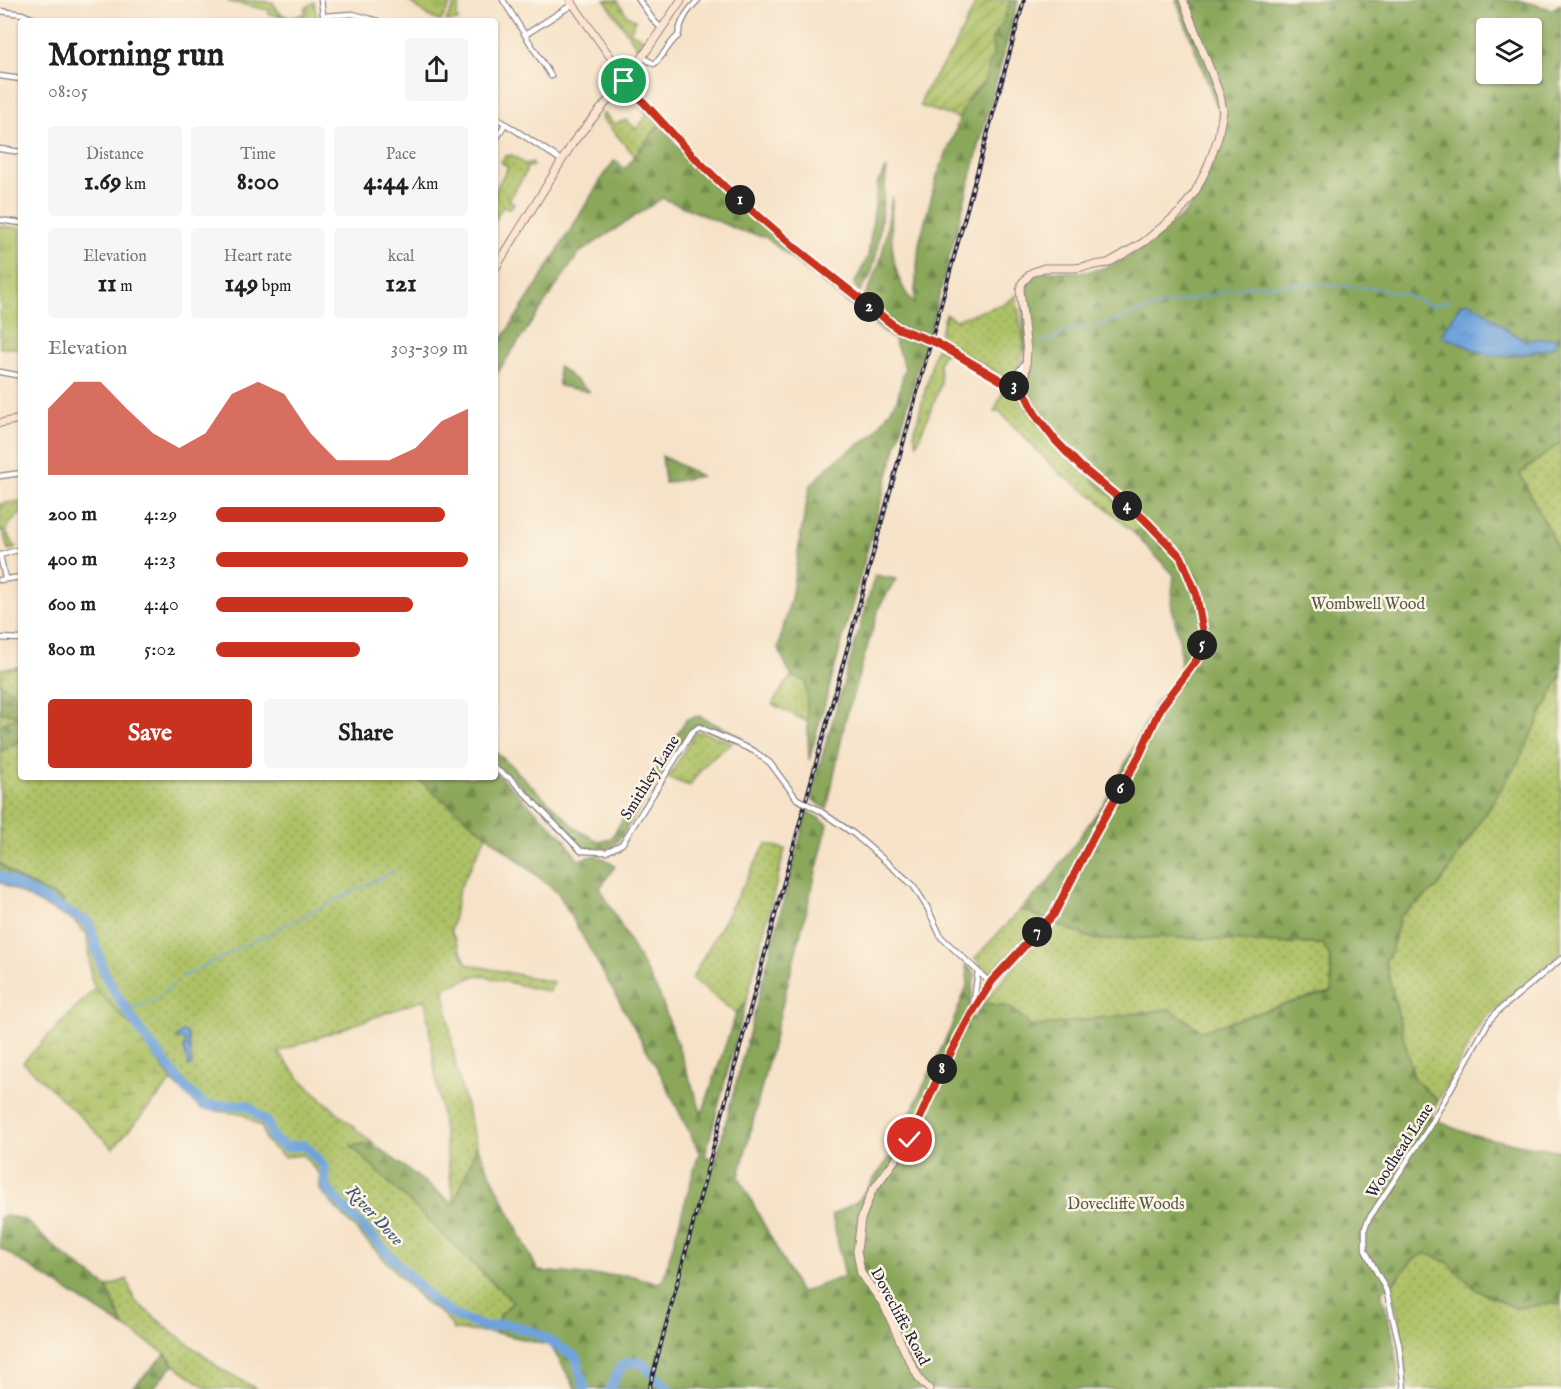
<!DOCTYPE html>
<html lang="en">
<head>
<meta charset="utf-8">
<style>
	body { margin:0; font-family:"IM FELL English",serif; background:#f6f6f6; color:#202124; height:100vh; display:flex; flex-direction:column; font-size:22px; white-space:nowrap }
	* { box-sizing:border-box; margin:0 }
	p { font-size:20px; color:#757577 }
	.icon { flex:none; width:33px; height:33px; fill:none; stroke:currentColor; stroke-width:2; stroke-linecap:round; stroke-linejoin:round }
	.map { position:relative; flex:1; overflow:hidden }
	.details { position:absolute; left:18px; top:18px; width:480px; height:762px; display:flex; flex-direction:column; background:#fff; border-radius:6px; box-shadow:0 2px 4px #0004 }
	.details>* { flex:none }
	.controls { position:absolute; left:1476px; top:18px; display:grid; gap:12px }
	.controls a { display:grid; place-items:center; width:66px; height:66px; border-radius:6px; background:#fff; box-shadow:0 2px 4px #0004; font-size:30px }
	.pin { position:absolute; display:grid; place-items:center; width:51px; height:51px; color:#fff; margin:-26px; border:3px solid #fff; border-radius:50%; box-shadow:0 2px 6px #0007 }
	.km { position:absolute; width:30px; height:30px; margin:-15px; border-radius:50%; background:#222; color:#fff; font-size:16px; line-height:30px; text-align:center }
	.round { display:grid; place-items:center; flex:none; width:63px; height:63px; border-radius:6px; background:#f6f6f6 }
	.headline { display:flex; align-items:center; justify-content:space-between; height:102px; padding:0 30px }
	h1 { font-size:33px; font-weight:700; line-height:45px }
	.figures { display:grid; grid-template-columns:repeat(3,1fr); gap:9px; height:102px; padding:6px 30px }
	.figures div { display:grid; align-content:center; border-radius:6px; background:#f6f6f6; text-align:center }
	.figures b { font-size:26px; font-weight:700 }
	.figures small { font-size:16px; font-weight:400 }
	.figures p { font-size:16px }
	.chart { height:168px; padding:12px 30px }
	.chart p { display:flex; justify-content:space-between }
	.chart svg { width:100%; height:108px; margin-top:6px; fill:#c8321e; opacity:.7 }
	.cta { display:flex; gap:12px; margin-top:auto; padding:12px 30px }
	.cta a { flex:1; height:69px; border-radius:6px; background:#c8321e; color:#fff; font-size:24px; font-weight:700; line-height:69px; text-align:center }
	.cta a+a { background:#f6f6f6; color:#202124 }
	ul { padding:0 30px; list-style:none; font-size:20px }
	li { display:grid; grid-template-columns:96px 72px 1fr; align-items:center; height:45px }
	li i { height:15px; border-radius:8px; background:#c8321e }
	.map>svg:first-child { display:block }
</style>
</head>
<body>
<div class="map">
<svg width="1561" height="1389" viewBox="0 0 1561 1389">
	<defs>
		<pattern id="grass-dots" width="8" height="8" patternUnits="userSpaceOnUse" patternTransform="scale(1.5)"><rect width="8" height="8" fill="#adc165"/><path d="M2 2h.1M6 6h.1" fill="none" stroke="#8c9c54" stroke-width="1.8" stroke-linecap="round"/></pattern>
		<pattern id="forest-firs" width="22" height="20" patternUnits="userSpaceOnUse" patternTransform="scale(1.5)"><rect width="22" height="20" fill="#8aa75a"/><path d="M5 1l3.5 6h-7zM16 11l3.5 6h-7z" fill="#70884c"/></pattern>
		<pattern id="wetland-marsh" width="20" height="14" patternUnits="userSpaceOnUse" patternTransform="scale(1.5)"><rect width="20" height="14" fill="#adc165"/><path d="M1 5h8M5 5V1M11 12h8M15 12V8" fill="none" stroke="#8c9c54"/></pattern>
		<pattern id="park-tufts" width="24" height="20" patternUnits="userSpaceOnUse" patternTransform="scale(1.5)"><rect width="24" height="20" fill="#adc165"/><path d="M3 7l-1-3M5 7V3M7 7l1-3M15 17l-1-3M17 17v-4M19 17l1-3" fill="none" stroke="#8c9c54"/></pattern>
		<pattern id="garden-furrows" width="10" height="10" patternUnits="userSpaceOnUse" patternTransform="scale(1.5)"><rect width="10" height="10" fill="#adc165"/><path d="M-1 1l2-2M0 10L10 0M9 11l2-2" fill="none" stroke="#8c9c54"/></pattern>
		<pattern id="water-ripples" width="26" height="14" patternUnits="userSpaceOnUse" patternTransform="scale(1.5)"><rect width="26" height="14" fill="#6fa3db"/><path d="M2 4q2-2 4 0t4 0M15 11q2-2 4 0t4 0" fill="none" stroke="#5b84b3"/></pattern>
	</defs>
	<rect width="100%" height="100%" fill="#fcf5e5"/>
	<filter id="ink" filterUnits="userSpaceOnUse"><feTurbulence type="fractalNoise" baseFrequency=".0167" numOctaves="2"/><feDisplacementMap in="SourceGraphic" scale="12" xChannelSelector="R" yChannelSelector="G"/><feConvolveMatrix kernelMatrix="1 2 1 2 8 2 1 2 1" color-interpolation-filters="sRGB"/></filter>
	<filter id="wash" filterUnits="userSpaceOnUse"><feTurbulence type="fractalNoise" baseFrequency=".008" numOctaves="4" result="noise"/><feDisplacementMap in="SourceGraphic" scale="24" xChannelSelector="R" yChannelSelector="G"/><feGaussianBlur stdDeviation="1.35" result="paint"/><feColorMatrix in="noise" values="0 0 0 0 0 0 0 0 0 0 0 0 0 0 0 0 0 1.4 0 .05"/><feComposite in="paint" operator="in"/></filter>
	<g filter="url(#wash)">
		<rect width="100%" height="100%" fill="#f6e2c8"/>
		<path fill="url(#grass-dots)" stroke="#687250" stroke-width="1.5" d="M 229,0 L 273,2 C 279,19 293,20 307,12 L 304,9 L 314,2 L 318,21 L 301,21 L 269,14 L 269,10 L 229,2 Z
			M 457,0 L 461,0 L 457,15 L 458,21 L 446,21 Z
			M 605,0 L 617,0 L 627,15 L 636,20 L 630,32 L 647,40 L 640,52 Z
			M 641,107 L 659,125 L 635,156 L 601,117 L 604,113 L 614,124 L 626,120 L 637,129 L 647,115 Z
			M 512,155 L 525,164 L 532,162 L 533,166 L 526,168 L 526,172 L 509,200 L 514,203 L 510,209 L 503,206 L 495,221 L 495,191 L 508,167 L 501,162 L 505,156 Z
			M 1016,295 L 1024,344 L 1021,362 L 1008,378 L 938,340 L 946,314 L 955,320 L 1006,303 Z
			M 936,348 L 949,352 L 942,355 L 939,364 L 941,384 L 917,444 L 914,434 Z
			M 1006,385 L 1021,399 L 1055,446 L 1144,526 L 1134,533 L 1096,498 L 1059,473 L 1000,412 L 994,412 Z
			M 1561,442 L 1561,555 L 1520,474 Z
			M 21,501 L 21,514 L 9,524 L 6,532 L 16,548 L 8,550 L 3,531 L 0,531 L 0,504 Z
			M 21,667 L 21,698 L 0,683 L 0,669 Z
			M 1561,675 L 1561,953 L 1483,1020 L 1438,1101 L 1414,1079 L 1385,961 L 1391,952 L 1400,916 L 1438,887 L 1518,762 Z
			M 791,676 L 806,681 L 808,722 L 772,704 Z
			M 0,712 L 21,714 L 0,726 Z
			M 700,731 L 732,743 C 715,754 699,769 690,786 L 668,778 L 694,734 Z
			M 21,740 L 21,777 L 415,777 L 487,834 L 459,890 L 451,931 L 467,964 L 554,982 L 549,992 L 478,975 L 444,988 L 456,1068 L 477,1146 L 454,1204 L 425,999 L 278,1052 L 303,1082 L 372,1143 L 352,1146 L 513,1302 L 500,1315 L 496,1333 L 454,1330 C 448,1317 439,1311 426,1304 L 334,1206 L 320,1190 L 320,1175 L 303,1155 L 284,1157 L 266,1141 L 262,1128 L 243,1114 L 201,1109 L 172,1081 L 138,1033 L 95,988 L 91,979 L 87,934 L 73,920 L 64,916 L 63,900 L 20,880 L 0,863 L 0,752 Z
			M 766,844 L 785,849 L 746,1002 L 736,1014 L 692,978 Z
			M 1021,909 L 1043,919 L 989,975 L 975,958 Z
			M 1050,922 L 1096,940 L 1168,937 L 1256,942 L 1323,944 L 1330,956 L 1332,992 L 1285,1004 L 1202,1031 L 1169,1009 L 1031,1027 C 1014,1007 1010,1006 984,1003 Z
			M 1425,1252 L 1447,1262 L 1477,1290 L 1515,1308 L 1561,1303 L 1561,1389 L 1408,1389 L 1398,1315 L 1390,1287 L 1413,1260 Z
			M 127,1279 L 134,1300 L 170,1330 L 214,1363 L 217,1367 L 257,1389 L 208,1389 L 174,1365 L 166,1354 L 124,1327 L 107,1287 Z"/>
		<path fill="url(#forest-firs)" stroke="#56644a" stroke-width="1.5" fill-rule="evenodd" d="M 1010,0 L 1018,1 L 928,337 L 897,327 L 863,298 C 884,267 886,233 892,196 C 891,232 888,275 914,303 L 919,244 L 937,176 L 956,130 L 959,118 L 968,99 L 984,81 L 993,55 L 992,38 L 1004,21 Z
			M 1176,0 L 1518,0 L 1552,9 L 1561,4 L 1561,442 L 1520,474 L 1561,555 L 1561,675 L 1518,762 L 1438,887 L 1400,916 L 1391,952 L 1385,961 L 1414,1079 L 1438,1101 L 1431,1115 C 1460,1139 1524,1144 1561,1151 L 1561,1303 L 1515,1308 L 1477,1290 L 1447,1262 L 1425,1253 L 1413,1260 L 1390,1287 L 1381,1291 L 1396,1347 L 1399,1389 L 576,1389 L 551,1346 L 496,1333 L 500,1315 L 513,1302 L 351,1146 L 372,1143 L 454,1204 L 477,1146 L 538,1271 L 586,1275 L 629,1275 L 658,1283 L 663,1280 L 699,1153 L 698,1150 L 661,1075 L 558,893 L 415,777 L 495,777 L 495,772 L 564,838 L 578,860 C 597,853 598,855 615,866 L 600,888 L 660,996 L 702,1114 L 736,1014 L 746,1002 L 705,1156 L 716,1160 L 807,811 L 828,824 L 739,1177 L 800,1293 L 845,1276 L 832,1215 L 858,1201 L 900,1143 L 912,1110 L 950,1030 L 968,983 L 966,965 L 975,974 L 969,1011 L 972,1020 L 984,1003 C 1010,1006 1014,1007 1031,1027 L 1170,1009 L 1202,1031 L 1285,1004 L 1332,992 L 1330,956 L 1323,944 L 1256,942 L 1168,937 L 1096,940 L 1021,909 L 1045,886 L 1111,793 L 1155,703 L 1181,676 L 1180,644 L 1171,603 L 1174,575 L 1134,533 L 1144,526 L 1055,446 L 1021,399 L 1027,393 L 1023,308 L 1027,282 L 1043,271 L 1086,272 L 1108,267 L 1128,257 L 1183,215 L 1199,195 L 1224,135 L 1219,111 ZM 1486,28 L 1532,28 L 1532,74 L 1486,74 ZM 1466,302 L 1481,309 L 1511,333 L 1526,340 L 1557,338 L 1553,347 L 1520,355 L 1446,338 Z
			M 659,125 L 702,172 L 769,230 L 894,332 L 925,343 L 809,760 L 806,681 L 791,676 L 778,648 L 791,598 L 801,533 L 810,486 L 832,463 L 874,434 L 897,400 L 905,368 L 894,340 L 765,237 L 741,231 L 662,198 L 579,253 L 495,376 L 495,350 L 543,275 L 602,178 L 615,160 L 625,169 Z
			M 887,168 L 877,252 L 870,277 L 859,292 L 854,284 L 868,257 L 878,182 Z
			M 558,366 L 590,392 L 559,386 Z
			M 662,456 L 701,476 L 665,483 Z
			M 875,575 L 896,579 L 880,605 L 845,721 L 827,809 L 810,798 Z
			M 0,683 L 21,698 L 21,740 L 0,752 L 0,726 L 20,715 L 0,712 Z
			M 699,716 L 742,737 L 735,741 L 698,725 L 689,730 L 619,840 L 606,849 L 583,848 L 512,777 L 495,766 L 495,752 L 503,758 L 579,831 L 600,842 L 611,838 L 687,719 Z
			M 0,863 L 20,880 L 63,900 L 64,916 L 0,882 Z
			M 6,1215 L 25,1220 L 59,1251 L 107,1287 L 124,1327 L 0,1248 L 0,1218 Z
			M 166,1354 L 174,1365 L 152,1389 L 131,1389 Z"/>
		<path fill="url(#wetland-marsh)" stroke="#687250" stroke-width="1.5" d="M 95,988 L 138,1033 L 172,1081 L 113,1148 L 23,1062 Z"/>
		<path fill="url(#park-tufts)" stroke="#687250" stroke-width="1.5" d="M 406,0 L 453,0 L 441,21 C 429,20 417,5 406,0 Z
			M 0,226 L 21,228 L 21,348 L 0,348 Z"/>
		<path fill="url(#garden-furrows)" stroke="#687250" stroke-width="1.5" d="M 977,0 L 1010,0 L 1004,21 L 992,38 L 993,55 L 984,81 L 968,99 L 959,118 L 920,106 L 924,92 L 953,50 Z"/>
		<path fill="url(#water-ripples)" stroke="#48628b" stroke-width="1.5" d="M 1466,302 L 1481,309 L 1511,333 L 1526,340 L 1557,338 L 1553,347 C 1534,352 1505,360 1486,354 C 1472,350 1460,342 1446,338 L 1442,334 L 1461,305 Z
			M 183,1031 L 188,1034 L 192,1065 L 189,1067 L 184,1049 L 185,1040 L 176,1038 Z"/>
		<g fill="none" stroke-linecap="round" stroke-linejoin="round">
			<path stroke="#6fa3db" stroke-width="1.5" d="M 1039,343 L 1054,339 L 1068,330 L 1101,325 L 1146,310 L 1248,286 L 1295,284 L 1360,287 L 1385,290 L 1406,295 L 1431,306 L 1450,300
				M 182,977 L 394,871
				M 125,1007 C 152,1006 156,999 175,983"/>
			<path stroke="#6fa3db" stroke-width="10" d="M 0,876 L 89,923 L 103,970 L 116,994 L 144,1036 L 186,1089 L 206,1106 L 247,1105 L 268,1123 L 272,1138 L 286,1147 L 305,1145 L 324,1166 L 326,1188 L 433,1301 L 458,1317 L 484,1327 L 506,1324 L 534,1332 L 576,1357 L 585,1389
				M 610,1389 L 621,1366 L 632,1362 L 641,1362 L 668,1389"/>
		</g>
	</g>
	<g filter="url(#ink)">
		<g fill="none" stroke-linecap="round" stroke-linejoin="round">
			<defs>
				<path id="street" d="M 321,0 L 324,21
					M 503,0 L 551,76
					M 639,0 L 654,21 L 661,28
					M 0,11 L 22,14 L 39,21
					M 324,16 L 353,14 L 378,21
					M 525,35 L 573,4
					M 642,57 L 654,64 C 664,56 668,44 678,36 C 681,20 687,11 698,0
					M 0,76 L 21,79
					M 624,81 L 692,155 L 727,189 L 798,250 L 897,329 L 937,343 L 1026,395
					M 495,117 L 561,160
					M 495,141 L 505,124
					M 0,149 L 21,152
					M 0,220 L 21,223
					M 0,372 L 16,375
					M 1009,384 L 1024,364
					M 0,476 L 21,473
					M 0,555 L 5,578
					M 0,555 L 21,549
					M 0,580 L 21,577
					M 0,638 L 21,639
					M 495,769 L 511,779 L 581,851 L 606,852 L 622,844 L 692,732 L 699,727 L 754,751 L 770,763 L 797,799
					M 817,809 L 854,834 L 913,885 L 927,907 L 941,937 L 986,979 L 992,981
					M 973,1008 L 978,971
					M 1404,1389 L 1399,1344 L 1386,1290 L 1365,1250 L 1365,1228 L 1368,1220 L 1428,1129 L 1489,1021 L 1498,1011 L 1561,959"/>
				<path id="secondary" d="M 570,0 L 626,79
					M 495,269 L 574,141 L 635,68 L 681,0
					M 0,423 L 21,419
					M 929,1389 L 920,1380 L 906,1354 L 884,1305 L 861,1273 L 857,1251 L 861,1219 L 872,1191 L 910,1140 L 941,1071 L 973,1011 L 992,981 L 1054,914 L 1093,835 L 1139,756 L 1161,707 L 1198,658 L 1204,639 L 1196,594 L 1181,557 L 1143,518 L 1080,466 L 1055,440 L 1035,414 L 1026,395 L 1025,379 L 1027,351 L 1020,290 L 1022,283 L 1031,273 L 1044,268 L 1075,268 L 1108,263 L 1144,242 L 1180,212 L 1195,192 L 1207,168 L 1218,138 L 1223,111 L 1220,95 L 1183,0"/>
			</defs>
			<use href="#street" stroke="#8c8282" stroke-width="7"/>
			<use href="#secondary" stroke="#8c8282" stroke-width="9"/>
			<use href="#street" stroke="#fff" stroke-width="4.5"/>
			<use href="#secondary" stroke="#fde4d0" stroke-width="7"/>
			<defs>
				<path id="rail" d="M 649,1389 L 801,818 L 1024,0"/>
			</defs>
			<use href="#rail" stroke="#22223b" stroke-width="4"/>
			<use href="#rail" stroke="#fcf5e5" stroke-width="1.5" stroke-dasharray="4.5" stroke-linecap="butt"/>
			<defs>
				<path id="street-bridge" d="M 797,799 L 817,809"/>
			</defs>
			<use href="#street-bridge" stroke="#8c8282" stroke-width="7" stroke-linecap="butt"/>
			<use href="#street-bridge" stroke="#fff" stroke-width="4.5"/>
		</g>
	</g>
	<g fill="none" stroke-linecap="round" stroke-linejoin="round" filter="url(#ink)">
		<defs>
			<path id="route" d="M 624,81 L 692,155 L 727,189 L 798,250 L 897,328 L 937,343 L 1026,395 L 1035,414 L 1055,440 L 1080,466 L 1143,518 L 1181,557 L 1196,594 L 1204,639 L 1198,658 L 1161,707 L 1139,756 L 1094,836 L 1054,914 L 992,981 L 973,1011 L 941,1071 L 910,1140"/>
		</defs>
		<use href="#route" stroke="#fff" stroke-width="12"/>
		<use href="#route" stroke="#c8321e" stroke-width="8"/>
	</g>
	<g text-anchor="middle" stroke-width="5" stroke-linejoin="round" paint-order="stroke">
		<g font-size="16" fill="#535a4a" stroke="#fcf5e5">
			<text x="1368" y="609">Wombwell Wood</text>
			<text x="1126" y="1209">Dovecliffe Woods</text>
		</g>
		<g font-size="16" fill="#22223b" stroke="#fcf5e5">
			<text transform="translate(649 777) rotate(-58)" y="6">Smithley Lane</text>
			<text transform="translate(1399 1150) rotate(-57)" y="6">Woodhead Lane</text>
			<text transform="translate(901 1316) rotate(62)" y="6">Dovecliffe Road</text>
		</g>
		<g font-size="18" font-style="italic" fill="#41567b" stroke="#fcf5e5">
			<text transform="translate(375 1215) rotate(47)" y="6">River Dove</text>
		</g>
	</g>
</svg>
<div class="controls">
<a><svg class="icon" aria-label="layers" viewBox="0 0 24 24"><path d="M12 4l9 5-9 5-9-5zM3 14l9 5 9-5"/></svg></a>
</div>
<div class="pin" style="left:624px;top:81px;background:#1e9e55"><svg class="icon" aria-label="arrive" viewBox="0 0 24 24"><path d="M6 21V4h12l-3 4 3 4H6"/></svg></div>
<div class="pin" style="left:910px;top:1140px;background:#d93025"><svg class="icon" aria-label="check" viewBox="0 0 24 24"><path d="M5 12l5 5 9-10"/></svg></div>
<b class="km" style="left:740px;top:200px">1</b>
<b class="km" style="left:869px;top:307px">2</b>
<b class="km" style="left:1014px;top:386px">3</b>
<b class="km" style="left:1127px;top:506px">4</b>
<b class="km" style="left:1202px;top:645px">5</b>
<b class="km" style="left:1120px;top:789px">6</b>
<b class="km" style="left:1037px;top:932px">7</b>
<b class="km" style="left:942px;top:1069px">8</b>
<section class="details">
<div class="headline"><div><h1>Morning run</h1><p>08:05</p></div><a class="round"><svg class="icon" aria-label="share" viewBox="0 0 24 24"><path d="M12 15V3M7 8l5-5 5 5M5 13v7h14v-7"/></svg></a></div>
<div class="figures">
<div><p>Distance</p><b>1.69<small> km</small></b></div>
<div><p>Time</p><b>8:00</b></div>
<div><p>Pace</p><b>4:44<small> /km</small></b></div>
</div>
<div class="figures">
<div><p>Elevation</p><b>11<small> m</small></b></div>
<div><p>Heart rate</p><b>149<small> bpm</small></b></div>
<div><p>kcal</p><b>121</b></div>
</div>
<div class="chart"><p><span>Elevation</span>303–309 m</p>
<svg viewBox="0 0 160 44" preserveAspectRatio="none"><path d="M0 44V17L10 6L20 6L30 17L40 27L50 33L60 27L70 11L80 6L90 11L100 27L110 38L120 38L130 38L140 33L150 22L160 17V44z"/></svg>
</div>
<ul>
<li><b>200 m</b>4:29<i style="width:91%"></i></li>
<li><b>400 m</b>4:23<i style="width:100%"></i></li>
<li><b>600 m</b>4:40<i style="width:78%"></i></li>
<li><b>800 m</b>5:02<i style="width:57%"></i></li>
</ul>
<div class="cta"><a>Save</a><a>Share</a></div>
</section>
</div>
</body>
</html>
